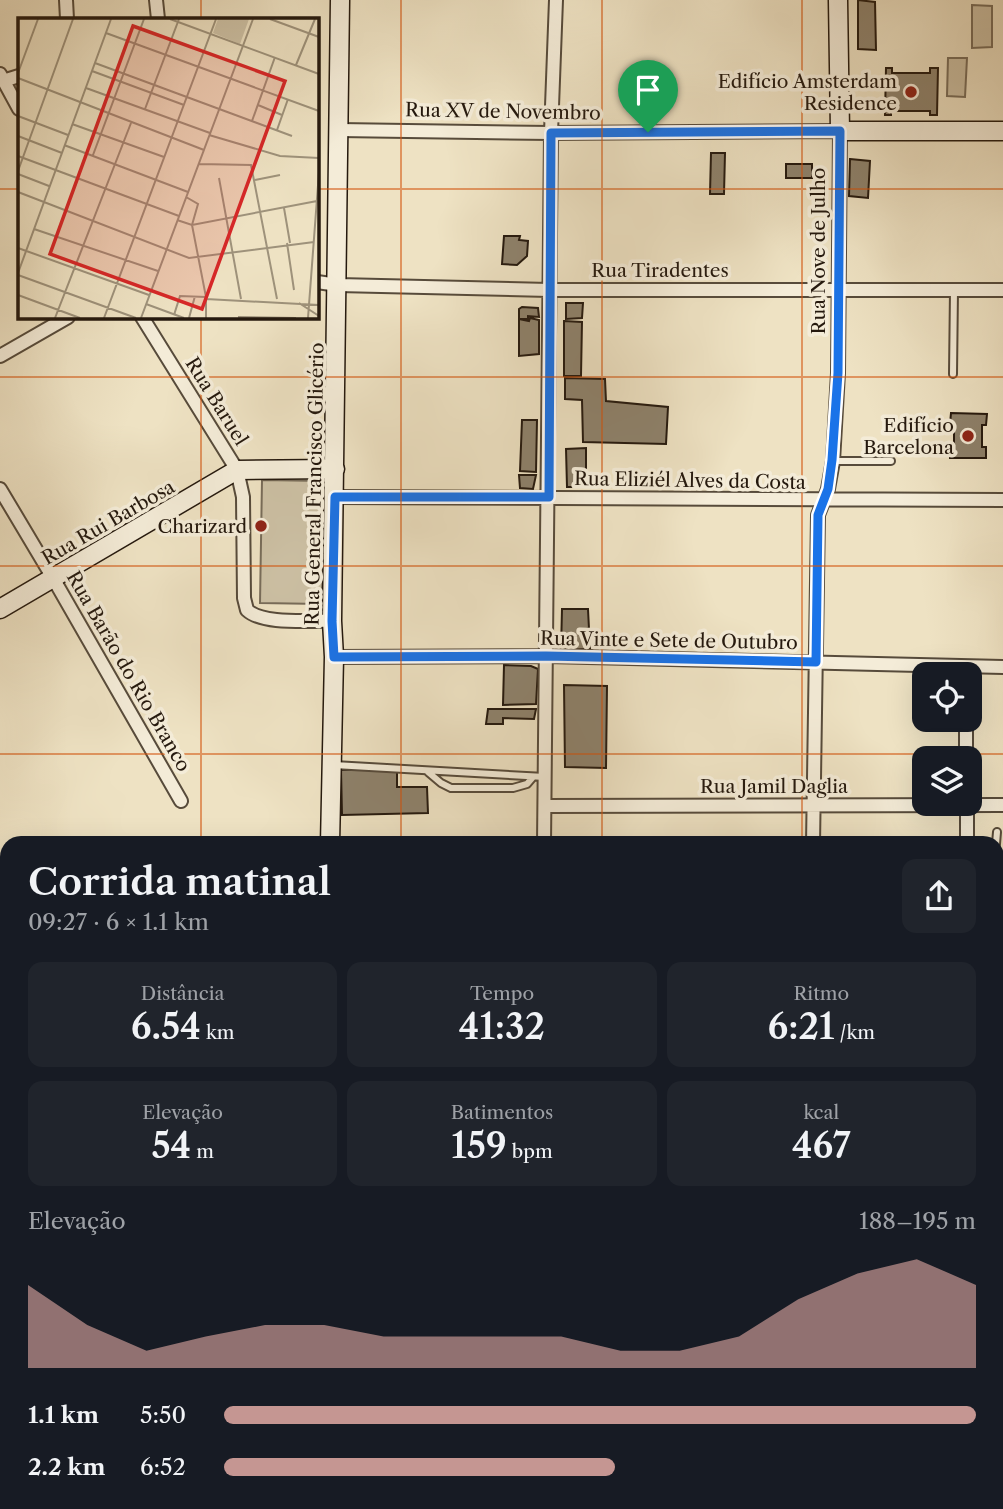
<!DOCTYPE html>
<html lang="pt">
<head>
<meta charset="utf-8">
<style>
	body { margin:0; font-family:"Libre Caslon Text",serif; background:#20242c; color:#f1f3f6; height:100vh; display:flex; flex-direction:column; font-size:26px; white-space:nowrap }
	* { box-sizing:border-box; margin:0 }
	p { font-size:23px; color:#9ea1a6 }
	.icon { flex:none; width:38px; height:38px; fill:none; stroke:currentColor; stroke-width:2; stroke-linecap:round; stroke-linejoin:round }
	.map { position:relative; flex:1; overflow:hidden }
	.side { position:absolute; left:0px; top:836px; width:1004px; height:674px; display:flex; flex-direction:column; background:#171b24; border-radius:21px 21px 0 0; box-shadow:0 7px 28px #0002 }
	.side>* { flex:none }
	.buttons { position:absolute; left:912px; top:662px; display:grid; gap:14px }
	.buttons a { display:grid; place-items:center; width:70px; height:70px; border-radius:14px; background:#171b24; box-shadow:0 7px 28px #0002; font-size:35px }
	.pin { position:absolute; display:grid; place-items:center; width:60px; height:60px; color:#fff; margin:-72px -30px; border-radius:50% 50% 50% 0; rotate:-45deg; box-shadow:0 0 7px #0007 }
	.pin .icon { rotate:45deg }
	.round { display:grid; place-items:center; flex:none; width:74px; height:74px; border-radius:14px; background:#20242c }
	.head { display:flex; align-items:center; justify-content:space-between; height:119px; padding:0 28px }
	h1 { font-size:38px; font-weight:600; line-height:52px }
	.stats { display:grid; grid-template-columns:repeat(3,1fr); gap:10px; height:119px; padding:7px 28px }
	.stats div { display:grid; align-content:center; border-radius:14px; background:#20242c; text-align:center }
	.stats b { font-size:35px; font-weight:600 }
	.stats small { font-size:19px; font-weight:400 }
	.stats p { font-size:19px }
	.chart { height:196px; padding:14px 28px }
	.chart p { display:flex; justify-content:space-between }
	.chart svg { width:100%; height:126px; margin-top:7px; fill:#c59692; opacity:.7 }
	ul { padding:0 28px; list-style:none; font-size:23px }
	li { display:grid; grid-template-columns:112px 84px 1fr; align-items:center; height:52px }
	li i { height:18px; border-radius:9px; background:#c59692 }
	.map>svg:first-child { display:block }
</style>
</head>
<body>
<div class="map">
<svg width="1003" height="1509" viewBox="0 0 1003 1509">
	<rect width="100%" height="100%" fill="#eee2c3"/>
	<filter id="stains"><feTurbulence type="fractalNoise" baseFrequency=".00286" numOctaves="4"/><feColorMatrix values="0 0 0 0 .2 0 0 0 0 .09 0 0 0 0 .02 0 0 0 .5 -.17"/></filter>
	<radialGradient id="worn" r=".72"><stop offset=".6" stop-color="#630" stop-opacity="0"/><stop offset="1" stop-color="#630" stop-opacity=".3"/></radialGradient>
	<path fill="#ccc0a4" stroke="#786c59" stroke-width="2" d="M 972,5 L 992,6 L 992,47 L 972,48 Z
		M 948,58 L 967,58 L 965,97 L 947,96 Z
		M 262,480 L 325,481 L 328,509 L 321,604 L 260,603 Z"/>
	<path fill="#8e826c" stroke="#25190e" stroke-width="2" d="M 858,0 L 875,2 L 876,50 L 858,49 Z
		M 886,68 L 892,68 L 892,73 L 930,73 L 930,68 L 938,68 L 937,115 L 930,115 L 930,111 L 891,111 L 891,115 L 885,115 Z
		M 711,153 L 725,153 L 724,194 L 710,194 Z
		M 850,159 L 870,161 L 868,198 L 849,196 Z
		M 786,164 L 812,164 L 812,178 L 786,178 Z
		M 504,236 L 520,236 L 519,240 L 528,241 L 527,256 L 517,265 L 502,264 Z
		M 566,303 L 583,303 L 582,318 L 566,319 Z
		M 522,307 L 538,308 L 539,317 L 528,316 L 528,319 L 519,319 L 519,309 Z
		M 530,318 L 539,320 L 539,354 L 519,356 L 519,319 L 529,321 Z
		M 564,321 L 582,322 L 581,376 L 564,376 Z
		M 565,378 L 605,379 L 606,401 L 668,407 L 666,444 L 583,442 L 582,400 L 565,399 Z
		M 951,413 L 987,414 L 986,425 L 982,425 L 982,447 L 986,447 L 986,458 L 950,458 L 950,447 L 954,447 L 954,425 L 950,424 Z
		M 522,420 L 537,420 L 536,472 L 520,471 Z
		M 586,448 L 586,487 L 567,487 L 566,449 Z
		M 519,475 L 536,475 L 533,489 L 520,488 Z
		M 562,609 L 588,609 L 590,649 L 561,650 Z
		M 504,665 L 531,666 L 538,669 L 536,704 L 503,705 Z
		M 564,685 L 607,686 L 606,768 L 565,767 Z
		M 488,709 L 536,709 L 534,719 L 503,718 L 503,724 L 486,724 Z
		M 397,769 L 397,787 L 427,787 L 428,813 L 342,815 L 341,770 Z
		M 998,1485 L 1003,1485 L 1003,1509 L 970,1509 L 970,1503 L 998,1503 Z"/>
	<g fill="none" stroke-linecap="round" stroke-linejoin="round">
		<defs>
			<path id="lane" d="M 953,374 L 954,290
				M 833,461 L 891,461
				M 334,765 L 545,777
				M 428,772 L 441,783 L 451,788 L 513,788 L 527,784 L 533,777
				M 996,844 L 997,832
				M 868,1503 L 873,1509
				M 840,1509 L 844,1503"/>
			<path id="street" d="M 66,0 L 67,19
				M 156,0 L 158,19
				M 0,74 L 19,109
				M 3,81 L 19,76
				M 339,130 L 551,133 L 840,131 L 838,373 L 833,461 L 828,489 L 818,515 L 813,844
				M 317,282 L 338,285 L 549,290 L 1003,290
				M 142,317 L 237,470 L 243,497 L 244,598 L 247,610 C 263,625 310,620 332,621
				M 0,356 L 68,317
				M 0,489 L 53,578 L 181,801
				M 335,497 L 1003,500
				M 334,657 L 546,656 L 1003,667
				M 966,719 L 966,758
				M 967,803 L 967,844
				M 545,806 L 1003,805
				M 544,844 L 551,133 L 556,0
				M 0,917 L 7,928
				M 998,938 L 1003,938
				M 998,1048 L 1003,1048
				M 0,1049 L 7,1049
				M 998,1156 L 1003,1156
				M 0,1207 L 7,1207
				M 998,1211 L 1003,1211
				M 0,1308 L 7,1308
				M 0,1412 L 7,1413
				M 998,1414 L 1003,1414
				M 108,1503 L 108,1509
				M 538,1509 L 538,1503
				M 753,1509 L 753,1503
				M 959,1509 L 959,1503"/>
			<path id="secondary" d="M 838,0 L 840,131 L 1003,131
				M 0,609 L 237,470 L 335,469
				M 330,844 L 334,657 L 332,621 L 340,0
				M 322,1509 L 322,1503"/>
		</defs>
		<use href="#lane" stroke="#574b3b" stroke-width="10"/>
		<use href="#street" stroke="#574b3b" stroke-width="16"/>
		<use href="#secondary" stroke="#25190e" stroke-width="21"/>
		<use href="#lane" stroke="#f4ecd8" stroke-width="6"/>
		<use href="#street" stroke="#f4ecd8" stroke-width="12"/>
		<use href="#secondary" stroke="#f4ecd8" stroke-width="18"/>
	</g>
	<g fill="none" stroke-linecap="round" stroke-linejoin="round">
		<defs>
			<path id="route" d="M 840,131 L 838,373 L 832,460 L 828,489 L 818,515 L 816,662 L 546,656 L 334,657 L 332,621 L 335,497 L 549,497 L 551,133 Z"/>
		</defs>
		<use href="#route" stroke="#fff" stroke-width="14"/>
		<use href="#route" stroke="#1a73e8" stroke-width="9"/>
	</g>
	<path fill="none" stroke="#d4530c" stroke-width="2" stroke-opacity="0.55" d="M 201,0 L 201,19M 401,0 L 401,844M 602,0 L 602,844M 802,0 L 802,844M 0,189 L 19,189M 317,189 L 1003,189M 201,317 L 201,844M 0,377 L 1003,377M 0,566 L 1003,566M 0,754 L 1003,754M 0,943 L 7,943M 998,943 L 1003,943M 0,1132 L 7,1132M 998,1132 L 1003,1132M 0,1320 L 7,1320M 998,1320 L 1003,1320M 201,1503 L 201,1509M 401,1503 L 401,1509M 602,1503 L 602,1509M 802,1503 L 802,1509"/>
	<g fill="#8f2418" stroke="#f4ecd8" stroke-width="2.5">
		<circle cx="911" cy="92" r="7"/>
		<circle cx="968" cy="436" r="7"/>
		<circle cx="261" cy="526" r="7"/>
	</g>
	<g text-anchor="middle" stroke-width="7" stroke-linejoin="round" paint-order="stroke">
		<g font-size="19" fill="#25190e" stroke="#f4ecd8" text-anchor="end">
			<text x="897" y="88">Edifício Amsterdam<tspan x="897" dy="22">Residence</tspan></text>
			<text x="954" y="432">Edifício<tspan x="954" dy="22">Barcelona</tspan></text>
			<text x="247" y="533">Charizard</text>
		</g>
		<g font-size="19" fill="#25190e" stroke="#f4ecd8">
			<text transform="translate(503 111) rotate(1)" y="7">Rua XV de Novembro</text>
			<text transform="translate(818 251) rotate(-90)" y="7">Rua Nove de Julho</text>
			<text x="660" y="277">Rua Tiradentes</text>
			<text transform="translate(217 401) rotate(58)" y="7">Rua Baruel</text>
			<text transform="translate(690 480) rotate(1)" y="7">Rua Eliziél Alves da Costa</text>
			<text transform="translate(314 484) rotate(-89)" y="7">Rua General Francisco Glicério</text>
			<text transform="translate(108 522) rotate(-30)" y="7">Rua Rui Barbosa</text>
			<text transform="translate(669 640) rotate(1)" y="7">Rua Vinte e Sete de Outubro</text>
			<text transform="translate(129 671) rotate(60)" y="7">Rua Barão do Rio Branco</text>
			<text x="774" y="793">Rua Jamil Daglia</text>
		</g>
	</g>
	<g transform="translate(18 18)">
		<rect width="301" height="301" fill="#eee2c3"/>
		<path d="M 200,1 L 231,1 L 222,26 L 195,15 Z" fill="#ccc0a4"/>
		<path fill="none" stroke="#9e927b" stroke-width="2" d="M 152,1 L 301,56M 252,1 L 301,19M 88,15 L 301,93M 77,45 L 274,118M 278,47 L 297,1M 74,53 L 166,87M 0,55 L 20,1M 0,60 L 186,132M 68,70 L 192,115M 240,87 L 264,97M 127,91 L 161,1M 0,98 L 50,117M 234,103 L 257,39M 54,106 L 146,139M 259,112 L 270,81M 191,117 L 262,138 L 301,140M 0,118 L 44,135M 46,127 L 170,174M 75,137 L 126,1M 0,138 L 161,198M 181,146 L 233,147 L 259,281M 0,153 L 55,1M 0,156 L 31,168M 201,160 L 223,281M 237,162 L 262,157M 0,174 L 171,240 L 296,224M 168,179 L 180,186 L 174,207 L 188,279 L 188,300M 266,190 L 272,225M 159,202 L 174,207 L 299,183M 16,211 L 140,253M 269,225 L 276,272M 0,230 L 131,277M 0,255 L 93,1M 0,257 L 118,300M 0,277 L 62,300M 188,281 L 301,287M 281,285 L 301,298M 128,286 L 166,300M 156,297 L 162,278 L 188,279M 220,299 L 278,300M 37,300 L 113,105M 86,300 L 198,1M 123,300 L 235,1M 171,300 L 177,278M 290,300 L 301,154"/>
		<path fill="#d62828" fill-opacity="0.15" stroke="#d62828" stroke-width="3.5" d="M 115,8 L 267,63 L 184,291 L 32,236 Z"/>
		<rect width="301" height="301" fill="none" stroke="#25190e" stroke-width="3.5"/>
	</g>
	<rect width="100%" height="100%" filter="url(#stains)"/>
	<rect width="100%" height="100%" fill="url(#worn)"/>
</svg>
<div class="buttons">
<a><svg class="icon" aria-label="locate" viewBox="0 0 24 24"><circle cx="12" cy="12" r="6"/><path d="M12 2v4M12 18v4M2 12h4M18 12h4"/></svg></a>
<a><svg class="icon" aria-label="layers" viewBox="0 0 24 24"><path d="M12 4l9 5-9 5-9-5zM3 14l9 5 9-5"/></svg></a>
</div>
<div class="pin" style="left:648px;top:132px;background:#1e9e55"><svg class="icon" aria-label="arrive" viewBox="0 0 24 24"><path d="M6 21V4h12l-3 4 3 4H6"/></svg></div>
<section class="side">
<div class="head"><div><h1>Corrida matinal</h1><p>09:27 · 6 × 1.1 km</p></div><a class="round"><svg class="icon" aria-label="share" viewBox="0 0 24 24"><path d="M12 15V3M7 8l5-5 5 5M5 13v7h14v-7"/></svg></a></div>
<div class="stats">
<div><p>Distância</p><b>6.54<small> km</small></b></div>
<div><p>Tempo</p><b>41:32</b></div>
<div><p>Ritmo</p><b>6:21<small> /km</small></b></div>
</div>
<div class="stats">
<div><p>Elevação</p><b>54<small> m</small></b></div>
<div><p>Batimentos</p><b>159<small> bpm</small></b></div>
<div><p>kcal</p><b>467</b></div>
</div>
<div class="chart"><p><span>Elevação</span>188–195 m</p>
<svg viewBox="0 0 160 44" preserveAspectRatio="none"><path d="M0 44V15L10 29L20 38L30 33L40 29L50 29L60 33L70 33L80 33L90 33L100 38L110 38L120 33L130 20L140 11L150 6L160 15V44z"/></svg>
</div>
<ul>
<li><b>1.1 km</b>5:50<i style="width:100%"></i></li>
<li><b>2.2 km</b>6:52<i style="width:52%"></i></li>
</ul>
</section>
</div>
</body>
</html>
